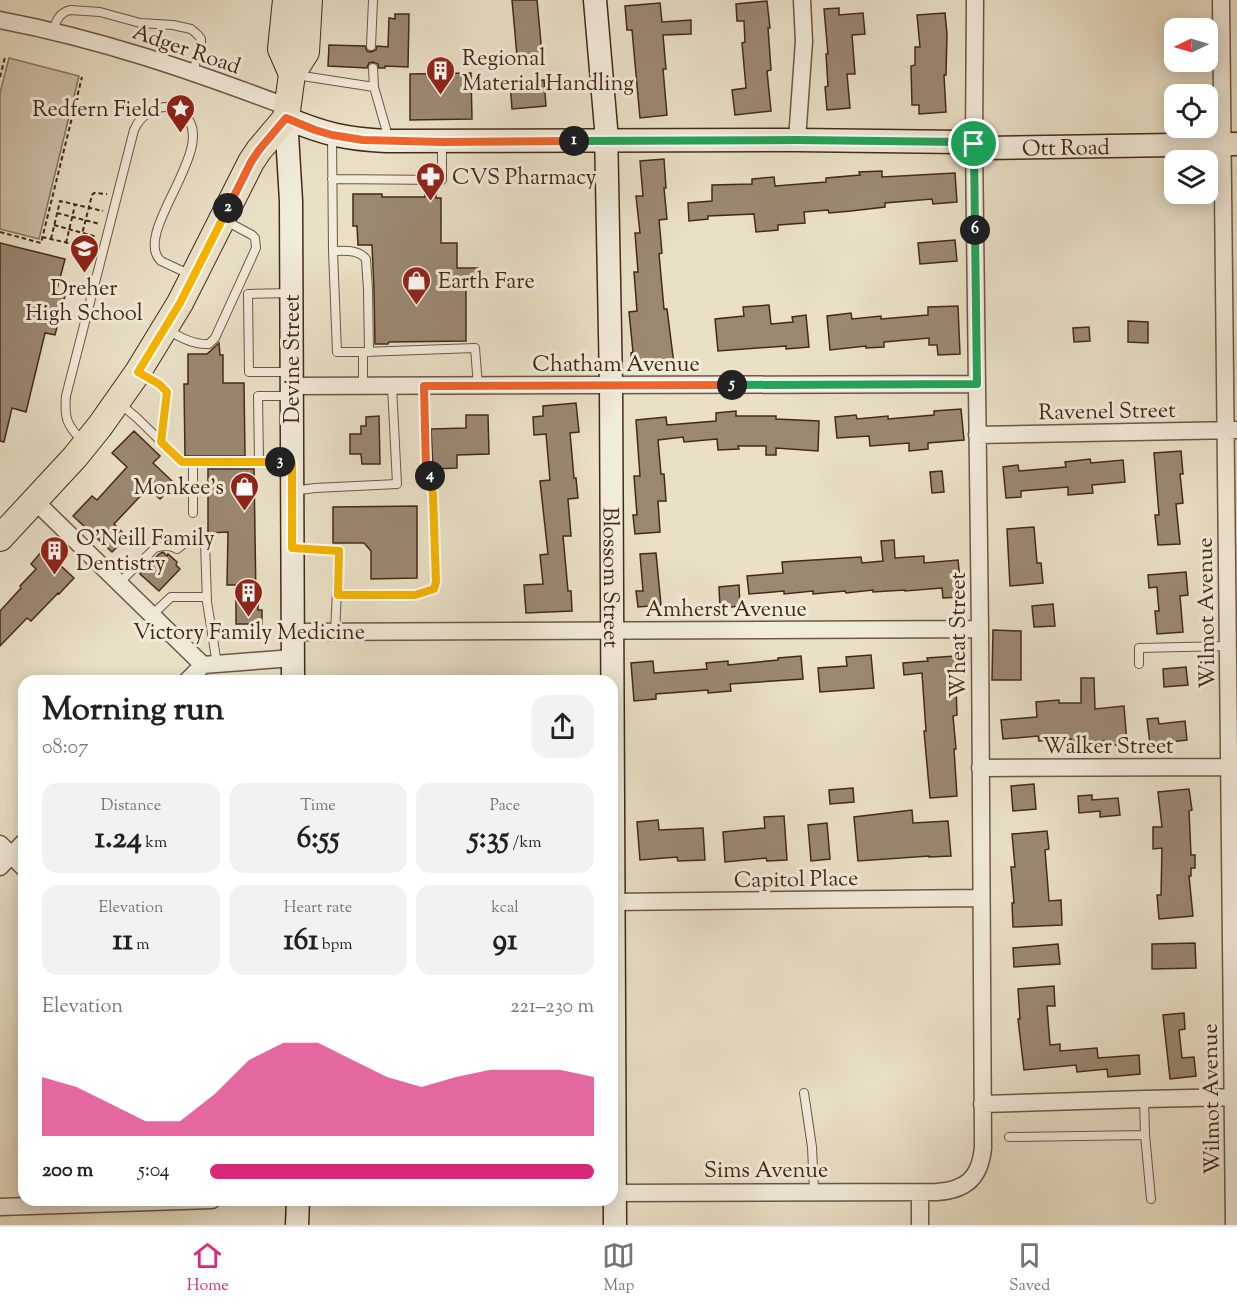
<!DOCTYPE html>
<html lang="en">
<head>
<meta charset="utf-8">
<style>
	body { margin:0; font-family:"Sorts Mill Goudy",serif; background:#f2f2f2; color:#202124; height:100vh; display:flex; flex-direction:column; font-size:22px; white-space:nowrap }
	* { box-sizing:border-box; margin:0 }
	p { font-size:20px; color:#757577 }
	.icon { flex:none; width:33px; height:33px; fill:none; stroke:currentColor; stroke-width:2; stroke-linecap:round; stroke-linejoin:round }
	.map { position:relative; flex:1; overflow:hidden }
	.side { position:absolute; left:18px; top:675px; width:600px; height:531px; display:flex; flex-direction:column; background:#fff; border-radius:18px; box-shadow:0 3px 15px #0003 }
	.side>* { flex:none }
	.needle { width:39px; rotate:265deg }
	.fabs { position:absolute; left:1164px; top:18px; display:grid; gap:12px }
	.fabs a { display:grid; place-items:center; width:54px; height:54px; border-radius:12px; background:#fff; box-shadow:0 3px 15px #0003; font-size:30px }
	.pin { position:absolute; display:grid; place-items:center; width:51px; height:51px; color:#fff; margin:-26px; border:3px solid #fff; border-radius:50%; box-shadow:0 2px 6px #0007 }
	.km { position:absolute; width:30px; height:30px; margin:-15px; border-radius:50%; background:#222; color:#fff; font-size:16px; line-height:30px; text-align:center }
	.round { display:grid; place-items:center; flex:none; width:63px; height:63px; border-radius:18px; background:#f2f2f2 }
	.summary { display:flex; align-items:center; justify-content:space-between; height:102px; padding:0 24px }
	h1 { font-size:33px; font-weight:700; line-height:45px }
	.stats { display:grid; grid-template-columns:repeat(3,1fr); gap:9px; height:102px; padding:6px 24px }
	.stats div { display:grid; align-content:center; border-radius:15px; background:#f2f2f2; text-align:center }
	.stats b { font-size:30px; font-weight:700 }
	.stats small { font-size:16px; font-weight:400 }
	.stats p { font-size:16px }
	.chart { height:168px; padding:12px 24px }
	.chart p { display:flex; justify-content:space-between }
	.chart svg { width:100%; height:108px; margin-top:6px; fill:#db2777; opacity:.7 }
	ul { padding:0 24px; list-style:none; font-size:20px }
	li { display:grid; grid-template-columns:96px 72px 1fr; align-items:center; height:45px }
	li i { height:15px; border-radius:8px; background:#db2777 }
	.tabs { display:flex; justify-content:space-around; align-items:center; height:84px; border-top:2px solid #e0e0e0; background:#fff; font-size:16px; color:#757577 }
	.tabs a { display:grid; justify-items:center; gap:3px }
	.tabs .active { color:#db2777 }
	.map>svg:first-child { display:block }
</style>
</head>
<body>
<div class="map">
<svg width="1237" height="1225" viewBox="0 0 1237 1225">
	<rect width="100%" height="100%" fill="#e9e0c6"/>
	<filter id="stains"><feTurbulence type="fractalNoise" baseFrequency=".00333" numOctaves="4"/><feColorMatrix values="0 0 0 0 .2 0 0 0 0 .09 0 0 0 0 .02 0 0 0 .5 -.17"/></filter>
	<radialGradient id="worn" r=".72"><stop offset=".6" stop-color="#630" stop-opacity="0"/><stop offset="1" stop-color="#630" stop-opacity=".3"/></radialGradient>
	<path fill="#cdc1a8" stroke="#8a7460" stroke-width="1.5" d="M 9,58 L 79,76 L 39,239 L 0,229 L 0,93 Z"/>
	<path fill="#9b8872" stroke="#472818" stroke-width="1.5" d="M 512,0 L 537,0 L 542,54 L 517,56 Z
		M 767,1 L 770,28 L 768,28 L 771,70 L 767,71 L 771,111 L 735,115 L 732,90 L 746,88 L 742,43 L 745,42 L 744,21 L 737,21 L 736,4 Z
		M 660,3 L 662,22 L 691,20 L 691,34 L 663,35 L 666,69 L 663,69 L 667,115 L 640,118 L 632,30 L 627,30 L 625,6 Z
		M 839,8 L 839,15 L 863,13 L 865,34 L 852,35 L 855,74 L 847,74 L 850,108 L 827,110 L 825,87 L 828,86 L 826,54 L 828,54 L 824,9 Z
		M 945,13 L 947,34 L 946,75 L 944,75 L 946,112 L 919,114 L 919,105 L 912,105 L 911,66 L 915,65 L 915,47 L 920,47 L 917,15 Z
		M 395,14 L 409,14 L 408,67 L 385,66 L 385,68 L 379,68 L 378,64 L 373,62 L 369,63 L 367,68 L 328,66 L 329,45 L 365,46 L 367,51 L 371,52 L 376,50 L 377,46 L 388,47 L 389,18 L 395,19 Z
		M 471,73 L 472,119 L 410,120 L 410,74 Z
		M 544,80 L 546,106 L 512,109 L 510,82 Z
		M 664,159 L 666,188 L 664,188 L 667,219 L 659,220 L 662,253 L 659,254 L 664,309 L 667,309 L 674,364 L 632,367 L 631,353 L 633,352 L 629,312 L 637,311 L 634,272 L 638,272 L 635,233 L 640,233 L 636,196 L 643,196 L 640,161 Z
		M 882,171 L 882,177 L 955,173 L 957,202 L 933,204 L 932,199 L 885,203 L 885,207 L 851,211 L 829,213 L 828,210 L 804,212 L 805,223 L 778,225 L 778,230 L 756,232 L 754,214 L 708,216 L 708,219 L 689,221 L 688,203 L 712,201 L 712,185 L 752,184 L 752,179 L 774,177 L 775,186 L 826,182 L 826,178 L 860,175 L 859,172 Z
		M 425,188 L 436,188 L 436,198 L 441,198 L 441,243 L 457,243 L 457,268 L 478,268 L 478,287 L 466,287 L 466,341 L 389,342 L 388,344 L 375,344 L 374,290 L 372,245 L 358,245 L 357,226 L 353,226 L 353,194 L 382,194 L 382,197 L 425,197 Z
		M 955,240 L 957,261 L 920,264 L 918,243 Z
		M 0,243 L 65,259 L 56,293 L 65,296 L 55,335 L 45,333 L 26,412 L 12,408 L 4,442 L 0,441 Z
		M 769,305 L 771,324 L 793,322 L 792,317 L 806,315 L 809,347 L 786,349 L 786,346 L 718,351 L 715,319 L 744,316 L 743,307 Z
		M 958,306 L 960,354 L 938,355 L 937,345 L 929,345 L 929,338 L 884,342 L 884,347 L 866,348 L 866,346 L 830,350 L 827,316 L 851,313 L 852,319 L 881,316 L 881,319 L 928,315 L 928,307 Z
		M 1128,321 L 1148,322 L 1148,343 L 1128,342 Z
		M 1089,327 L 1090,341 L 1074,342 L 1073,328 Z
		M 219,343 L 220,355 L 223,355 L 223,383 L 244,383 L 245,456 L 185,456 L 184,384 L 188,384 L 188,354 L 207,354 Z
		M 576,403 L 579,432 L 570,433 L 574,478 L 576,478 L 578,498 L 568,499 L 571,536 L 563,536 L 568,591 L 571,591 L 572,611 L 526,613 L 524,585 L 543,584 L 540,555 L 548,554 L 540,481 L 550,480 L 546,434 L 534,435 L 533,417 L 543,416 L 543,406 Z
		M 961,409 L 964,440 L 928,443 L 928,449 L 909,451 L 909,443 L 870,446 L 869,436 L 837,438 L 835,417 L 856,415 L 857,419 L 888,416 L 888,419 L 934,415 L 934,411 Z
		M 736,411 L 736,416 L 776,416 L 776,419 L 819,421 L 818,451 L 776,448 L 776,455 L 766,455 L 766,446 L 738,446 L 739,449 L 718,450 L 717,439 L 684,442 L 683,437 L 658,440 L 661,474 L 664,474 L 666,501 L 658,501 L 660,532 L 635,534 L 633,515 L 637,515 L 634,476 L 640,476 L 636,420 L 666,417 L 667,425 L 716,421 L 716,413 Z
		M 466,415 L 488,415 L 489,454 L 457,455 L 457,468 L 433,469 L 431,429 L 466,428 Z
		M 379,416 L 380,464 L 362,464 L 361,454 L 350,454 L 350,434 L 361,434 L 361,426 L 366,426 L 366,417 Z
		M 134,431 L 160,456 L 153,463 L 173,482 L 171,484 L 173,486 L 160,499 L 148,488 L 114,524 L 127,537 L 112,552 L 73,516 L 92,496 L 97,500 L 127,467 L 112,453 Z
		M 1181,451 L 1183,474 L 1180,474 L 1183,503 L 1176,504 L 1180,544 L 1158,545 L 1155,515 L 1159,515 L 1154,453 Z
		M 1090,459 L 1091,463 L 1123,460 L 1125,482 L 1092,485 L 1093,493 L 1068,495 L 1068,487 L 1021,491 L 1021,497 L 1006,498 L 1003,467 L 1018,465 L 1019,471 L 1066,467 L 1065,462 Z
		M 208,469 L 254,469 L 256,600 L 258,600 L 258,610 L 262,610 L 262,624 L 236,624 L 236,585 L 227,585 L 228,532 L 208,533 Z
		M 942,471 L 944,492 L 932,493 L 930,472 Z
		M 417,506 L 417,578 L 371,579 L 371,551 L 364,543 L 333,543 L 333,507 Z
		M 1034,527 L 1037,563 L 1041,563 L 1043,583 L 1010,586 L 1007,529 Z
		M 894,540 L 895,558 L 924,556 L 924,563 L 958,560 L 962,597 L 943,598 L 942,588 L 905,591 L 905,590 L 873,592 L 873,590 L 846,593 L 845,591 L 813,594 L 813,591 L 784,594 L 784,591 L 749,594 L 747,576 L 783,573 L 782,562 L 861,557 L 862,563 L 883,561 L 881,541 Z
		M 42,551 L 49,557 L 53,553 L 54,554 L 56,553 L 64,561 L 60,565 L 74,578 L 59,594 L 58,593 L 31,621 L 27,618 L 0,646 L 0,611 L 21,588 L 20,586 L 36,569 L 31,564 Z
		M 163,552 L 167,556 L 168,554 L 177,562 L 176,565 L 180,569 L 159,591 L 140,574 L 159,554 Z
		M 656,553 L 661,605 L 638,607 L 636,591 L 643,591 L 640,554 Z
		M 1186,572 L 1188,595 L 1180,596 L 1183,632 L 1157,634 L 1155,611 L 1159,611 L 1157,587 L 1149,588 L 1148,575 Z
		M 739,585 L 740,606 L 720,608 L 719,587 Z
		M 1053,604 L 1055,626 L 1034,627 L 1032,606 Z
		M 993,630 L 1021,631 L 1021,680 L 992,680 Z
		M 871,655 L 874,688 L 820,692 L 818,668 L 847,666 L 846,657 Z
		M 801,656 L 803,679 L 730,684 L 731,691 L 708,693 L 708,690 L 656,694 L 656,699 L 634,701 L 631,663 L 653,661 L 654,673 L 707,669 L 706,663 L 728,661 L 728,665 L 778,660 L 778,658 Z
		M 955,656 L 957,715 L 953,716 L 956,749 L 954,749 L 957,796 L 930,798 L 924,731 L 926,731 L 922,673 L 904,675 L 903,663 L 928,661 L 927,658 Z
		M 1186,667 L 1188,685 L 1164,687 L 1163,669 Z
		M 1081,678 L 1094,678 L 1095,709 L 1124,706 L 1127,744 L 1104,746 L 1104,741 L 1071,741 L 1071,739 L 1039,741 L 1038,736 L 1003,739 L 1001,720 L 1037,717 L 1036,702 L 1059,700 L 1059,703 L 1081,703 Z
		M 1158,718 L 1159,724 L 1185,721 L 1187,740 L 1150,744 L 1147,719 Z
		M 1034,784 L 1036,809 L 1013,811 L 1011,786 Z
		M 853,788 L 854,802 L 830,804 L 829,790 Z
		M 1189,789 L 1192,810 L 1189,811 L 1191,855 L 1195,855 L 1195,868 L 1191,868 L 1191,876 L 1189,876 L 1193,916 L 1159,919 L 1157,895 L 1161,895 L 1162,848 L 1153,849 L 1153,827 L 1162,827 L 1158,792 Z
		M 1092,795 L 1092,800 L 1118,798 L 1120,815 L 1100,817 L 1100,811 L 1079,813 L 1078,796 Z
		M 912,810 L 913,823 L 948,821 L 951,856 L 929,857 L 929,856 L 858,861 L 854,817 Z
		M 784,816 L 787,860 L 767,861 L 766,858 L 725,862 L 723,832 L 765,828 L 764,817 Z
		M 658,820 L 659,830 L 703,828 L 705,860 L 678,861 L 677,857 L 640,860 L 637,822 Z
		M 827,823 L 830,859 L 811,861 L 808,825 Z
		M 1047,831 L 1049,849 L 1045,850 L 1049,901 L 1061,900 L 1062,925 L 1013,927 L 1012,903 L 1014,903 L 1011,867 L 1015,867 L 1012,834 Z
		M 1195,943 L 1196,968 L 1152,969 L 1152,944 Z
		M 1058,944 L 1060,964 L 1014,967 L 1013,948 Z
		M 1054,986 L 1055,1006 L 1047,1006 L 1050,1045 L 1060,1044 L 1060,1051 L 1097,1048 L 1098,1058 L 1139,1055 L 1140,1074 L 1108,1077 L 1107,1069 L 1077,1072 L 1076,1065 L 1024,1070 L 1018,1019 L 1020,1019 L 1018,989 Z
		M 1184,1013 L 1185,1029 L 1179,1030 L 1182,1058 L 1194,1057 L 1196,1076 L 1170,1079 L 1163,1015 Z"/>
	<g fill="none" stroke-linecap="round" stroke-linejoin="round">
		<defs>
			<path id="lane" d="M 53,31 C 56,21 59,13 70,10 L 100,12 L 140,23 L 173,25 L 191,29 L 198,35 L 201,39 L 201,43 L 193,72
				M 371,46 L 373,0
				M 373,68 L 374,87
				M 296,75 L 374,87 L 386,129 L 386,140
				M 332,136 L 333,251 L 337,352 L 363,352
				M 332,179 L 442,180 L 442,142
				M 333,251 C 344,251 358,249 366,259 L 368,290 L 369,352
				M 291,293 L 248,294 L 249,372 L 291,372
				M 166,329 C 180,337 193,345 209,344 L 215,338 L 256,248 L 255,238 L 252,235 L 226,221
				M 140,373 L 159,384 L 167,392 L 161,442
				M 363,386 L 363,352 L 475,348 L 478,386
				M 118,402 L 137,418 L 182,462 L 292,463
				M 83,442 C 67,425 64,419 66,396 L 134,130 C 142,112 163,99 182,113 C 224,143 130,233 161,261 L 191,275
				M 193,462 L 193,513
				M 259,462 L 258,396 L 290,396
				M 293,491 L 315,488 L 397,484 L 392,386
				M 293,548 L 339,551 L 335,632
				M 119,583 L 155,548 C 164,545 170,545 177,549 L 186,542 L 205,542 L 207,602 L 217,664
				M 338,595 L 415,595 L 434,589 L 436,582 L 433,495 L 431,478 L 426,468 L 424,386
				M 152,615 L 171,597 L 207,597
				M 1139,664 L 1139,648 L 1228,646
				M 804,1093 L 812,1147 L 814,1191
				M 1144,1099 L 1145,1135 L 1151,1199
				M 1009,1137 L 1145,1135"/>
			<path id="street" d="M 1221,0 L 1234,1225
				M 0,20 C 101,39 192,71 288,107
				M 797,140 L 804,41 L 802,0
				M 292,386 L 977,384
				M 977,435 L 1237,430
				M 35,501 L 203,665
				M 293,632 L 980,629
				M 187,681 L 203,665 L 293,658
				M 980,768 L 1237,767
				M 0,844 L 24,868
				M 0,867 L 24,842
				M 612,902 L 981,898
				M 982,1104 L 1144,1099 L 1237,1097
				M 612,1193 L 937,1192 C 966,1190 980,1178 983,1148 L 980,629 L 974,144 L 975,0
				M 920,1193 L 920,1225
				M 0,1207 L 212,1200"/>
			<g id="secondary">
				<path id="s1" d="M 595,0 L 606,128 L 611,385 L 615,1225"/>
				<path id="s2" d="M 293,681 L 291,201 L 286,118 C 324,134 346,139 386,141 L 797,140 L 961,142 L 986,148 L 1237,144"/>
				<path d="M 297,1225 L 298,1200"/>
			</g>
			<path id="primary" d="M 286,0 L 281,49 L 292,74
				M 0,538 L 75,457 L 100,426 L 138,372 L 180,303 L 251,162 L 259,150 L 286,118 L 292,74 L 306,52 L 309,0"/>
		</defs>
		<use href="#lane" stroke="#705644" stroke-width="10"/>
		<use href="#street" stroke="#705644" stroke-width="19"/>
		<use href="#secondary" stroke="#472818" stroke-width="25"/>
		<use href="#primary" stroke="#472818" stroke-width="28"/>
		<path stroke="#472818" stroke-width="2" stroke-dasharray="4.5 3" stroke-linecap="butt" d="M 0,77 L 5,57
			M 57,213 L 100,224
			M 54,225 L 97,237
			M 0,232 L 41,243 L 82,77
			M 42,237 L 94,249
			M 51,239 L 60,201 L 103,211
			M 66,243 L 75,205
			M 79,246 L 92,195 L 94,193 L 107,194"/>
		<use href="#lane" stroke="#f1ebda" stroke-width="8"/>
		<use href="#street" stroke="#f1ebda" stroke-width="16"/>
		<use href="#secondary" stroke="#f1ebda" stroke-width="22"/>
		<use href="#primary" stroke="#e9e0c6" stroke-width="26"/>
	</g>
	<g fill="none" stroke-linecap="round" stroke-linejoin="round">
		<defs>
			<path id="split-1" d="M 574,141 L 797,140 L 961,142 L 974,144"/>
			<path id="split-2" d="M 228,208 L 251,162 L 259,150 L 286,118 L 315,130 L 332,135 L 363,140 L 442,142 L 574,141"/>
			<path id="split-3" d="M 228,208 L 180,303 L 138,372 L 159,384 L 167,392 L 161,442 L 182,462 L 280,462"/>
			<path id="split-4" d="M 280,462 L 292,463 L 292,548 L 339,551 L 338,595 L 415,595 L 434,589 L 436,582 L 433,495 L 430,476"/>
			<path id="split-5" d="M 430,476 L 426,468 L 424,386 L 732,385"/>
			<path id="split-6" d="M 732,385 L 977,384 L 975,230"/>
			<path id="split-7" d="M 974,144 L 975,230"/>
		</defs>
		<use href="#split-1" stroke="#fff" stroke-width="12"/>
		<use href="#split-2" stroke="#fff" stroke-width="12"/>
		<use href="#split-3" stroke="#fff" stroke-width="12"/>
		<use href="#split-4" stroke="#fff" stroke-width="12"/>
		<use href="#split-5" stroke="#fff" stroke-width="12"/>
		<use href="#split-6" stroke="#fff" stroke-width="12"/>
		<use href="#split-7" stroke="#fff" stroke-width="12"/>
		<use href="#split-1" stroke="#22a559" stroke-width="8"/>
		<use href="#split-2" stroke="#f0652b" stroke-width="8"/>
		<use href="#split-3" stroke="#f5b400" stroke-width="8"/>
		<use href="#split-4" stroke="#f5b400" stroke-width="8"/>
		<use href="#split-5" stroke="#f0652b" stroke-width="8"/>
		<use href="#split-6" stroke="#22a559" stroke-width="8"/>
		<use href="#split-7" stroke="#22a559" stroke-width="8"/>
	</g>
	<defs>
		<symbol id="building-pin" viewBox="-11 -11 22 30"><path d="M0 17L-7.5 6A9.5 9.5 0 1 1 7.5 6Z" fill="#8f2418" stroke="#f1ebda"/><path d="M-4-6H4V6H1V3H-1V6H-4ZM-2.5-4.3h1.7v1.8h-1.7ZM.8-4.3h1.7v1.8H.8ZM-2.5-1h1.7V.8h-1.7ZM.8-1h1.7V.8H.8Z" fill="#fff"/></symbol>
		<symbol id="sight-pin" viewBox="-11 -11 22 30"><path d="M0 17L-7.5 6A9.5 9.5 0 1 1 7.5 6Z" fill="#8f2418" stroke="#f1ebda"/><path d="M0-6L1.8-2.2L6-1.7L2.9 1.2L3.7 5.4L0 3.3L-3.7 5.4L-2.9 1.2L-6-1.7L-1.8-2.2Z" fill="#fff"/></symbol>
		<symbol id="pharmacy-pin" viewBox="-11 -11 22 30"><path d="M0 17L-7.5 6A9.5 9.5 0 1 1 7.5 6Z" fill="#8f2418" stroke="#f1ebda"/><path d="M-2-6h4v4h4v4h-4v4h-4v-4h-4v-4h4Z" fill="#fff"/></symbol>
		<symbol id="school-pin" viewBox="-11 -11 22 30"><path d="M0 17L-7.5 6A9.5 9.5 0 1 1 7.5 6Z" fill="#8f2418" stroke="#f1ebda"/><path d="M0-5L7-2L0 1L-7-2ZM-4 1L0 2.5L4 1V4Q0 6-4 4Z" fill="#fff"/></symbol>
		<symbol id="shop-pin" viewBox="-11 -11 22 30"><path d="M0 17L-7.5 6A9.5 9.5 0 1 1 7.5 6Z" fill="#8f2418" stroke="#f1ebda"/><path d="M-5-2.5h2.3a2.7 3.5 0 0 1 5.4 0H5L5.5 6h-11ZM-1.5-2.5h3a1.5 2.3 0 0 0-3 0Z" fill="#fff"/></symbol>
	</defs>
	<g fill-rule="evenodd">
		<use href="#building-pin" x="424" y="54" width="33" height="45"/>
		<use href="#sight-pin" x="164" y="92" width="33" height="45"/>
		<use href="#pharmacy-pin" x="414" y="160" width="33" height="45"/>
		<use href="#school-pin" x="68" y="232" width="33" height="45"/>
		<use href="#shop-pin" x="400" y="264" width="33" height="45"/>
		<use href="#shop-pin" x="228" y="470" width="33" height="45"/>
		<use href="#building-pin" x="38" y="534" width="33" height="45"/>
		<use href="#building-pin" x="232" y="576" width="33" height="45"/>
	</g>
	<g text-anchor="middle" stroke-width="6" stroke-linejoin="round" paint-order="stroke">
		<g font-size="22" fill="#472818" stroke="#f1ebda">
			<text transform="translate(187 48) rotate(19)" y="8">Adger Road</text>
			<text dy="8" stroke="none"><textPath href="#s2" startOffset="1347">Ott Road</textPath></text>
			<text transform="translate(291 359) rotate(-90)" y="8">Devine Street</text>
			<text x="616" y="371">Chatham Avenue</text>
			<text transform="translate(1107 410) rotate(-1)" y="8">Ravenel Street</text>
			<text dy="8" stroke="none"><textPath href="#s1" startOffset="578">Blossom Street</textPath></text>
			<text x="726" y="616">Amherst Avenue</text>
			<text transform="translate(1205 613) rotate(-91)" y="8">Wilmot Avenue</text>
			<text transform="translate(957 635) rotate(-90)" y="8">Wheat Street</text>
			<text x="1108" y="753">Walker Street</text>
			<text transform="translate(796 878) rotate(-1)" y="8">Capitol Place</text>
			<text transform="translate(1210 1099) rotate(-91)" y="8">Wilmot Avenue</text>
			<text x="766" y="1177">Sims Avenue</text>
		</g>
		<g font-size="22" fill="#472818" stroke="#f1ebda" text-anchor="start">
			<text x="462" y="65">Regional<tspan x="462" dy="25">Material Handling</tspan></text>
			<text x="160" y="116" text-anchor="end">Redfern Field</text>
			<text x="452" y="184">CVS Pharmacy</text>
			<text x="438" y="288">Earth Fare</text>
			<text x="84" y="295" text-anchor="middle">Dreher<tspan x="84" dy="25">High School</tspan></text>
			<text x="224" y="494" text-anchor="end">Monkee's</text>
			<text x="76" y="545">O'Neill Family<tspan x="76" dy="25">Dentistry</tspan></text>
			<text x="249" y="639" text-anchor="middle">Victory Family Medicine</text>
		</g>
	</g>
	<rect width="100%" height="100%" filter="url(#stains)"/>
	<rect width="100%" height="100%" fill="url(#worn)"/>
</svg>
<div class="fabs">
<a><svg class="needle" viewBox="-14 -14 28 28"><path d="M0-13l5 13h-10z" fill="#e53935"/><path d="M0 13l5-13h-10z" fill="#757577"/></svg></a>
<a><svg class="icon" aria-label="locate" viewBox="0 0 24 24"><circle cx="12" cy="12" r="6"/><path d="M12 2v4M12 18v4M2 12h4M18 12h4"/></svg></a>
<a><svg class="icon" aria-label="layers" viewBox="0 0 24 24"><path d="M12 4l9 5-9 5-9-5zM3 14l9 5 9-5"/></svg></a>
</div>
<div class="pin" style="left:974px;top:144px;background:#1e9e55"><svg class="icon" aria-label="arrive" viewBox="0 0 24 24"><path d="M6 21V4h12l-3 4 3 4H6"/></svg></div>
<b class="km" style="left:574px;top:141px">1</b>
<b class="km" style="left:228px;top:208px">2</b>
<b class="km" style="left:280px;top:462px">3</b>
<b class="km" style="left:430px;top:476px">4</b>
<b class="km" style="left:732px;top:385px">5</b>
<b class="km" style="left:975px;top:230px">6</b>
<section class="side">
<div class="summary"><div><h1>Morning run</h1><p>08:07</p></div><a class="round"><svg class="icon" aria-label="share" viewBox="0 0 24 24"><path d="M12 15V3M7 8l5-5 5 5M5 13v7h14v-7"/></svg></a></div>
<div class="stats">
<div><p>Distance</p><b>1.24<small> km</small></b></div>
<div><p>Time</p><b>6:55</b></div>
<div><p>Pace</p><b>5:35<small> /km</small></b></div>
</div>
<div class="stats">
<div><p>Elevation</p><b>11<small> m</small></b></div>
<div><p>Heart rate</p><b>161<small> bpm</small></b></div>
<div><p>kcal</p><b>91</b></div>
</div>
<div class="chart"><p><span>Elevation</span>221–230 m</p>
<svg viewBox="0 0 160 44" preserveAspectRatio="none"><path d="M0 44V20L10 24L20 31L30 38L40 38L50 27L60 13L70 6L80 6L90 13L100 20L110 24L120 20L130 17L140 17L150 17L160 20V44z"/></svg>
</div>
<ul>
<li><b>200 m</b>5:04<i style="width:100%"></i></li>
</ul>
</section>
</div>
<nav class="tabs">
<a class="active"><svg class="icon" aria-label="home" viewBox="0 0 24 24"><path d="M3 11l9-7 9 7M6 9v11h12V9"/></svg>Home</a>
<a><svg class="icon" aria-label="map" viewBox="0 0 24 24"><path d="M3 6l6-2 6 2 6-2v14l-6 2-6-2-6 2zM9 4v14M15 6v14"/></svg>Map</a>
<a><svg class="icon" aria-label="saved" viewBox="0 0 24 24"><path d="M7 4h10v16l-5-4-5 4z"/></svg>Saved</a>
</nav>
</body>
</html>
